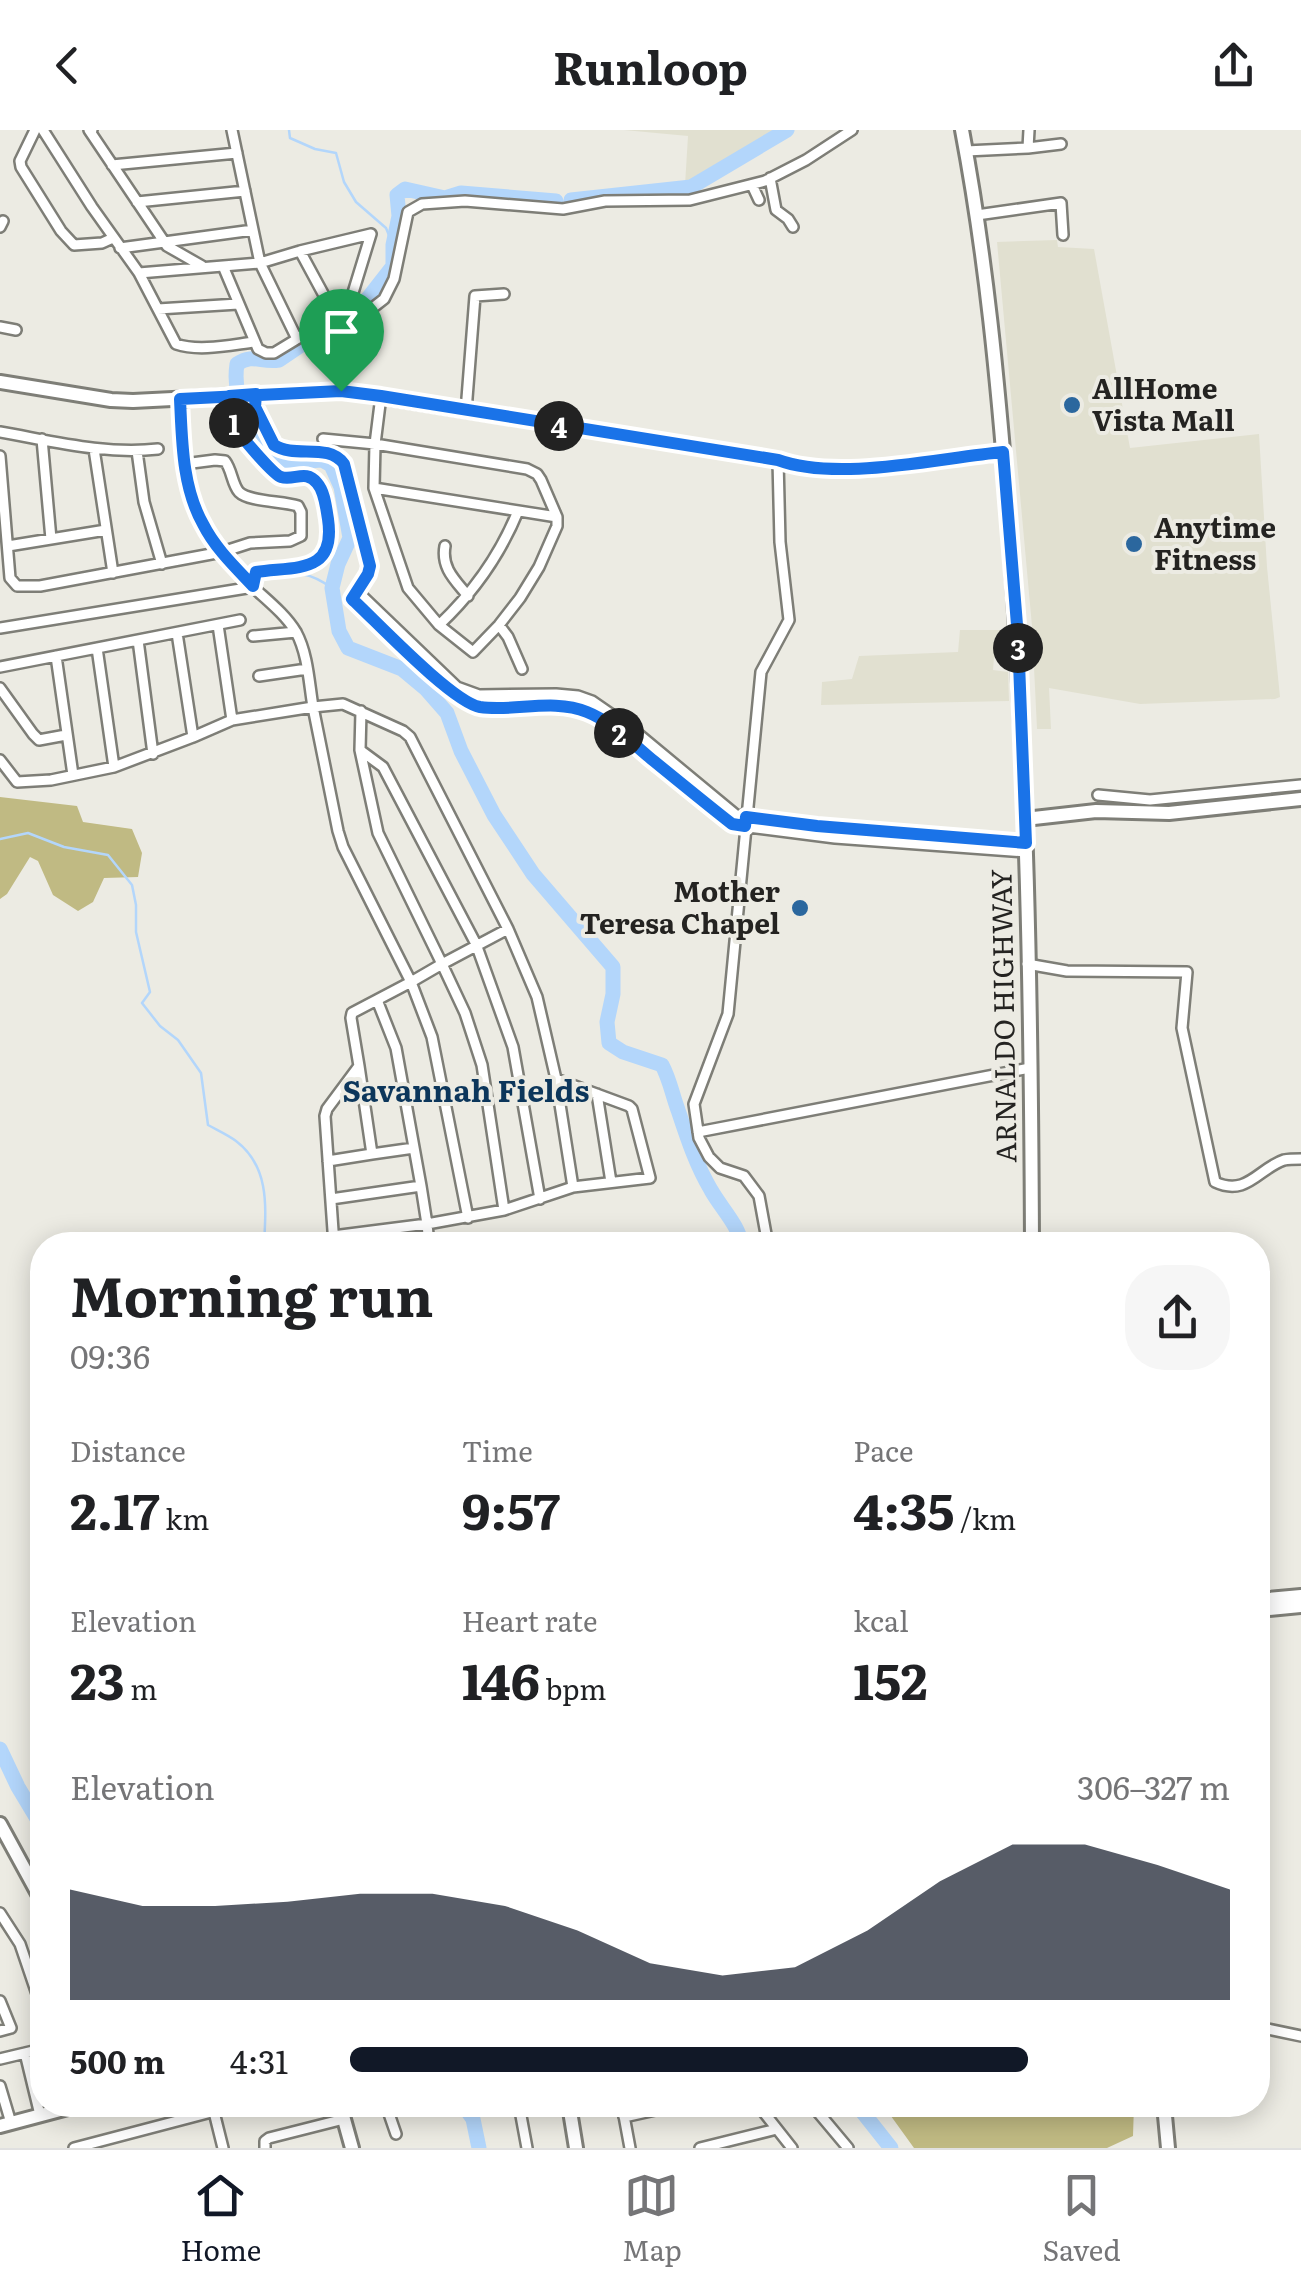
<!DOCTYPE html>
<html lang="en">
<head>
<meta charset="utf-8">
<style>
	body { margin:0; font-family:Literata,serif; background:#f6f6f6; color:#202124; height:100vh; display:flex; flex-direction:column; font-size:38px; white-space:nowrap }
	* { box-sizing:border-box; margin:0 }
	p { font-size:32px; color:#757577 }
	.icon { flex:none; width:55px; height:55px; fill:none; stroke:currentColor; stroke-width:2; stroke-linecap:round; stroke-linejoin:round }
	.map { position:relative; flex:1; overflow:hidden }
	.details { position:absolute; left:30px; top:1102px; width:1240px; height:885px; display:flex; flex-direction:column; background:#fff; border-radius:40px; box-shadow:0 5px 25px #0003 }
	.details>* { flex:none }
	.pin { position:absolute; display:grid; place-items:center; width:85px; height:85px; color:#fff; margin:-102px -42px; border-radius:50% 50% 50% 0; rotate:-45deg; box-shadow:0 0 10px #0007 }
	.pin .icon { rotate:45deg }
	.km { position:absolute; width:50px; height:50px; margin:-25px; border-radius:50%; background:#222; color:#fff; font-size:28px; line-height:50px; text-align:center }
	.round { display:grid; place-items:center; flex:none; width:105px; height:105px; border-radius:40px; background:#f6f6f6 }
	.overview { display:flex; align-items:center; justify-content:space-between; height:170px; padding:0 40px }
	h1 { font-size:55px; font-weight:700; line-height:75px }
	.figures { display:grid; grid-template-columns:repeat(3,1fr); gap:15px; height:170px; padding:10px 40px }
	.figures div { display:grid; align-content:center }
	.figures b { font-size:50px; font-weight:700 }
	.figures small { font-size:28px; font-weight:400 }
	.figures p { font-size:28px }
	.chart { height:280px; padding:20px 40px }
	.chart p { display:flex; justify-content:space-between }
	.chart svg { width:100%; height:180px; margin-top:10px; fill:#111827; opacity:.7 }
	ul { padding:0 40px; list-style:none; font-size:32px }
	li { display:grid; grid-template-columns:160px 120px 1fr; align-items:center; height:75px }
	li i { height:25px; border-radius:12px; background:#111827 }
	header { display:flex; justify-content:space-between; align-items:center; height:130px; padding:0 40px; background:#fff; font-size:45px; font-weight:700 }
	.tabs { display:flex; justify-content:space-around; align-items:center; height:140px; border-top:2px solid #e0e0e0; background:#fff; font-size:28px; color:#757577 }
	.tabs a { display:grid; justify-items:center; gap:5px }
	.tabs .current { color:#111827 }
	.map>svg:first-child { display:block }
</style>
</head>
<body>
<header><svg class="icon" aria-label="back" viewBox="0 0 24 24"><path d="M15 5l-7 7 7 7"/></svg>Runloop<svg class="icon" aria-label="share" viewBox="0 0 24 24"><path d="M12 15V3M7 8l5-5 5 5M5 13v7h14v-7"/></svg></header>
<div class="map">
<svg width="1301" height="2018" viewBox="0 0 1301 2018">
	<rect width="100%" height="100%" fill="#ecebe3"/>
	<path fill="#e1e0d0" d="M 624,0 L 776,0 L 685,55 L 688,6 Z
		M 1057,110 L 1058,117 L 1094,119 L 1130,318 L 1259,304 L 1267,437 L 1280,567 L 1275,569 L 1140,574 L 1049,558 L 1051,599 L 1037,599 L 1032,496 L 997,112 Z
		M 960,500 L 1007,500 L 1008,526 L 994,527 L 993,540 L 1008,542 L 1009,571 L 821,575 L 822,552 L 852,549 L 859,526 L 958,522 Z"/>
	<path fill="#c0ba83" d="M 0,667 L 77,676 L 83,692 L 132,699 L 142,723 L 138,747 L 104,748 L 93,772 L 78,781 L 53,765 L 38,731 L 30,727 L 7,764 L 0,769 Z
		M 883,1975 L 1134,1975 L 1133,2006 L 1107,2018 L 914,2018 Z"/>
	<g fill="none" stroke-linecap="round" stroke-linejoin="round">
		<path stroke="#b3d6fb" stroke-width="2.5" d="M 289,0 L 290,8 L 315,19 L 336,23 L 344,52 L 356,72 L 386,98 L 393,115
			M 262,447 C 294,444 304,438 332,458
			M 0,709 L 28,703 L 64,717 L 108,725 L 132,755 L 136,775 L 136,802 L 150,862 L 142,873 L 160,896 L 178,910 L 201,943 L 208,995 C 217,1000 228,1005 236,1011 C 270,1037 266,1077 264,1115"/>
		<path stroke="#b3d6fb" stroke-width="15" d="M 571,70 L 691,57 L 787,0
			M 350,186 L 368,168 L 393,136 L 393,115 L 399,86 L 397,65 L 405,59 L 445,68 L 461,63 L 556,71
			M 325,199 L 279,230 C 261,233 253,223 237,234 C 231,274 254,305 279,333 L 322,330 L 331,335 L 341,357 L 350,408 L 338,434 L 332,458 L 339,501 L 348,518 L 402,539 L 426,559 L 447,583 L 461,621 L 494,685 L 533,744 L 613,837 L 613,864 L 607,892 L 609,913 L 623,922 L 662,935 C 670,950 672,964 678,980 C 687,1007 696,1035 711,1060 C 721,1078 738,1094 742,1115
			M 0,1619 L 18,1657 L 42,1697
			M 463,1975 L 473,1989 L 479,2018
			M 857,1975 L 891,2018"/>
		<defs>
			<path id="street" d="M 35,0 L 20,31 L 21,37 L 61,101 L 74,115 L 102,113 L 113,108
				M 43,0 L 92,77 L 139,143 L 176,214 C 199,222 230,215 254,212
				M 92,0 L 89,0 L 167,116 L 202,136
				M 1028,18 L 1029,0
				M 966,21 L 1028,18 L 1061,14
				M 112,35 L 237,23
				M 770,48 L 776,80 L 788,89 L 793,97
				M 752,55 L 759,70
				M 137,72 L 245,61
				M 977,85 L 1061,73 L 1063,105
				M 0,97 L 3,91
				M 120,118 L 253,100
				M 300,121 L 333,182 L 350,201 L 350,213 L 341,261
				M 223,136 L 258,219 L 266,223 L 274,223 L 297,209 L 352,166 L 371,104
				M 139,143 L 260,133 L 232,0
				M 158,179 L 238,174
				M 0,197 L 16,200
				M 348,197 L 384,169 L 394,149 L 408,82 L 422,74 L 465,71 L 563,79 L 605,71 L 690,70 L 765,51 L 806,30 L 852,0
				M 297,209 L 260,133 L 300,121 L 371,104
				M 255,264 L 255,277 L 274,315 C 295,329 328,312 344,334 L 370,436 L 369,444 L 352,469 L 430,543 L 465,571 L 484,577 L 554,576 L 586,581 L 603,591 L 627,609 L 732,695 L 835,708 L 1026,722
				M 180,269 C 182,311 182,360 204,397 C 217,419 235,439 253,457 C 268,471 285,484 296,502 C 308,524 309,553 313,577 L 232,590
				M 466,281 L 475,166 L 504,164
				M 0,302 C 52,311 105,325 158,319
				M 42,309 L 51,409
				M 323,309 L 375,314 L 527,339 L 537,344 L 541,350 L 557,387 L 557,396 L 539,437 L 520,468 L 499,495 L 473,522 L 439,495 L 408,458 L 374,358 L 375,314 L 381,266
				M 94,319 L 113,443
				M 137,321 L 144,372 L 162,434
				M 0,326 L 10,448 L 17,456 L 40,456 L 222,422 L 250,413 L 290,411 L 301,406 L 301,382 L 298,376 C 283,371 249,372 239,362 C 232,354 232,340 225,331 L 215,330 L 184,334
				M 374,358 L 557,387
				M 8,416 L 106,400
				M 445,416 C 441,438 455,450 468,466
				M 358,462 L 457,557 L 479,565 L 556,564 L 578,566 L 592,571 L 631,598 L 736,685 L 817,696 L 1026,713
				M 439,495 C 474,462 500,425 518,381
				M 499,495 L 508,507 L 522,539
				M 0,498 L 253,457 L 256,441 C 296,436 336,444 328,390 C 326,378 325,362 317,353 C 306,339 294,351 281,347 C 275,345 238,303 235,296 C 230,287 230,276 229,266
				M 253,506 L 296,502
				M 138,510 L 153,624
				M 97,518 L 114,637
				M 56,526 L 73,645
				M 0,537 L 240,490
				M 259,546 L 307,539
				M 0,558 L 33,604 L 39,610 L 66,605
				M 361,581 L 360,620 L 383,637 L 476,814 L 513,917 L 540,1069
				M 193,607 L 232,590 L 218,495
				M 360,620 L 378,703 L 442,834 L 411,852 L 343,717 L 338,701 L 313,577 L 343,574 L 403,601 L 410,607 L 508,799 L 537,867 L 556,949 L 629,976 L 632,979 L 650,1048 L 573,1057 L 504,1080 L 427,1094 L 429,1115
				M 0,630 L 17,652 L 51,650 L 114,637 L 193,607 L 177,503
				M 1098,665 L 1150,670 L 1301,655
				M 1027,834 L 1067,841 L 1187,842 L 1182,898 L 1215,1052 C 1247,1067 1259,1038 1284,1030 C 1289,1029 1295,1029 1301,1029
				M 377,870 L 396,918 L 421,1056
				M 359,936 L 372,1024 L 414,1018
				M 556,949 L 573,1057
				M 597,964 L 611,1052
				M 698,1002 L 1030,938
				M 328,1031 L 372,1024
				M 331,1069 L 421,1056 L 427,1094 L 333,1106
				M 504,1080 L 482,935 L 465,883 L 442,834 L 508,799
				M 525,1113 L 525,1115
				M 334,1115 L 325,986 L 327,979 L 359,936 L 351,888 L 352,883 L 411,852 L 432,907 L 468,1088
				M 768,1115 L 759,1066 L 744,1046 L 720,1038 L 709,1027 L 699,1008 L 694,974 L 728,884 L 761,542 L 789,490 L 780,412 L 778,330
				M 0,1783 L 20,1814 L 37,1864 L 42,1870
				M 0,1871 L 11,1898 L 0,1901
				M 1258,1897 L 1301,1906
				M 25,1923 L 40,1985
				M 0,1929 L 42,1919
				M 0,1956 L 11,1993
				M 386,1975 L 396,2004
				M 519,1975 L 527,2018
				M 622,1975 L 630,2018
				M 758,1975 L 792,2018
				M 812,1975 L 848,2018
				M 214,1982 L 223,2018
				M 624,1987 L 678,1975
				M 74,2018 L 238,1975
				M 265,2018 L 265,2011 L 269,2008 L 344,1989
				M 700,2018 L 777,1999"/>
			<path id="secondary" d="M 962,0 C 986,127 998,253 1008,382 C 1027,626 1031,871 1032,1115
				M 0,252 L 111,270 L 133,271 L 333,261 L 360,263 L 778,330 C 837,352 938,328 1003,322
				M 1025,689 L 1096,681 L 1169,683 L 1301,669
				M 1258,1470 L 1301,1466
				M 1258,1480 L 1301,1476
				M 0,1694 L 42,1771
				M 340,1975 L 352,2018
				M 569,1975 L 576,2018
				M 1164,1975 L 1168,2018
				M 0,1996 L 79,1975"/>
		</defs>
		<use href="#street" stroke="#7e7e77" stroke-width="14"/>
		<use href="#secondary" stroke="#7e7e77" stroke-width="18"/>
		<use href="#street" stroke="#fff" stroke-width="9"/>
		<use href="#secondary" stroke="#fff" stroke-width="12"/>
	</g>
	<g fill="none" stroke-linecap="round" stroke-linejoin="round">
		<defs>
			<path id="route" d="M 341,261 L 180,269 C 182,310 182,357 203,394 C 215,418 235,437 253,456 L 256,442 C 297,436 336,444 328,389 C 326,378 325,362 317,353 C 306,339 294,351 281,347 C 274,345 238,304 235,296 C 230,287 230,276 229,266 L 256,264 L 255,277 L 274,315 C 295,329 328,312 344,334 L 370,436 L 368,444 L 352,469 C 377,492 452,572 480,577 C 515,582 553,568 587,582 C 610,591 630,611 649,627 C 676,649 704,672 732,694 L 745,696 L 746,687 L 817,696 L 1026,713 L 1018,507 L 1003,322 C 938,328 838,352 778,330 L 381,266 L 341,261"/>
		</defs>
		<use href="#route" stroke="#fff" stroke-width="20"/>
		<use href="#route" stroke="#1a73e8" stroke-width="12"/>
	</g>
	<g fill="#2b679e" stroke="#ecebe3" stroke-width="4">
		<circle cx="1072" cy="275" r="10"/>
		<circle cx="1134" cy="414" r="10"/>
		<circle cx="800" cy="778" r="10"/>
	</g>
	<g text-anchor="middle" stroke-width="8" stroke-linejoin="round" paint-order="stroke">
		<g font-size="28" font-weight="bold" fill="#242321" stroke="#ecebe3" text-anchor="start">
			<text x="1092" y="269">AllHome<tspan x="1092" dy="32">Vista Mall</tspan></text>
			<text x="1154" y="408">Anytime<tspan x="1154" dy="32">Fitness</tspan></text>
			<text x="780" y="772" text-anchor="end">Mother<tspan x="780" dy="32">Teresa Chapel</tspan></text>
		</g>
		<g font-size="28" fill="#242321" stroke="#ecebe3">
			<text transform="translate(1004 886) rotate(-91)" y="10">ARNALDO HIGHWAY</text>
		</g>
		<g font-size="30" font-weight="bold" fill="#0c365b" stroke="#ecebe3">
			<text x="466" y="972">Savannah Fields</text>
		</g>
	</g>
</svg>
<div class="pin" style="left:341px;top:261px;background:#1e9e55"><svg class="icon" aria-label="arrive" viewBox="0 0 24 24"><path d="M6 21V4h12l-3 4 3 4H6"/></svg></div>
<b class="km" style="left:234px;top:293px">1</b>
<b class="km" style="left:619px;top:603px">2</b>
<b class="km" style="left:1018px;top:518px">3</b>
<b class="km" style="left:559px;top:296px">4</b>
<section class="details">
<div class="overview"><div><h1>Morning run</h1><p>09:36</p></div><a class="round"><svg class="icon" aria-label="share" viewBox="0 0 24 24"><path d="M12 15V3M7 8l5-5 5 5M5 13v7h14v-7"/></svg></a></div>
<div class="figures">
<div><p>Distance</p><b>2.17<small> km</small></b></div>
<div><p>Time</p><b>9:57</b></div>
<div><p>Pace</p><b>4:35<small> /km</small></b></div>
</div>
<div class="figures">
<div><p>Elevation</p><b>23<small> m</small></b></div>
<div><p>Heart rate</p><b>146<small> bpm</small></b></div>
<div><p>kcal</p><b>152</b></div>
</div>
<div class="chart"><p><span>Elevation</span>306–327 m</p>
<svg viewBox="0 0 160 44" preserveAspectRatio="none"><path d="M0 44V17L10 21L20 21L30 20L40 18L50 18L60 21L70 27L80 35L90 38L100 36L110 27L120 15L130 6L140 6L150 11L160 17V44z"/></svg>
</div>
<ul>
<li><b>500 m</b>4:31<i style="width:77%"></i></li>
</ul>
</section>
</div>
<nav class="tabs">
<a class="current"><svg class="icon" aria-label="home" viewBox="0 0 24 24"><path d="M3 11l9-7 9 7M6 9v11h12V9"/></svg>Home</a>
<a><svg class="icon" aria-label="map" viewBox="0 0 24 24"><path d="M3 6l6-2 6 2 6-2v14l-6 2-6-2-6 2zM9 4v14M15 6v14"/></svg>Map</a>
<a><svg class="icon" aria-label="saved" viewBox="0 0 24 24"><path d="M7 4h10v16l-5-4-5 4z"/></svg>Saved</a>
</nav>
</body>
</html>
